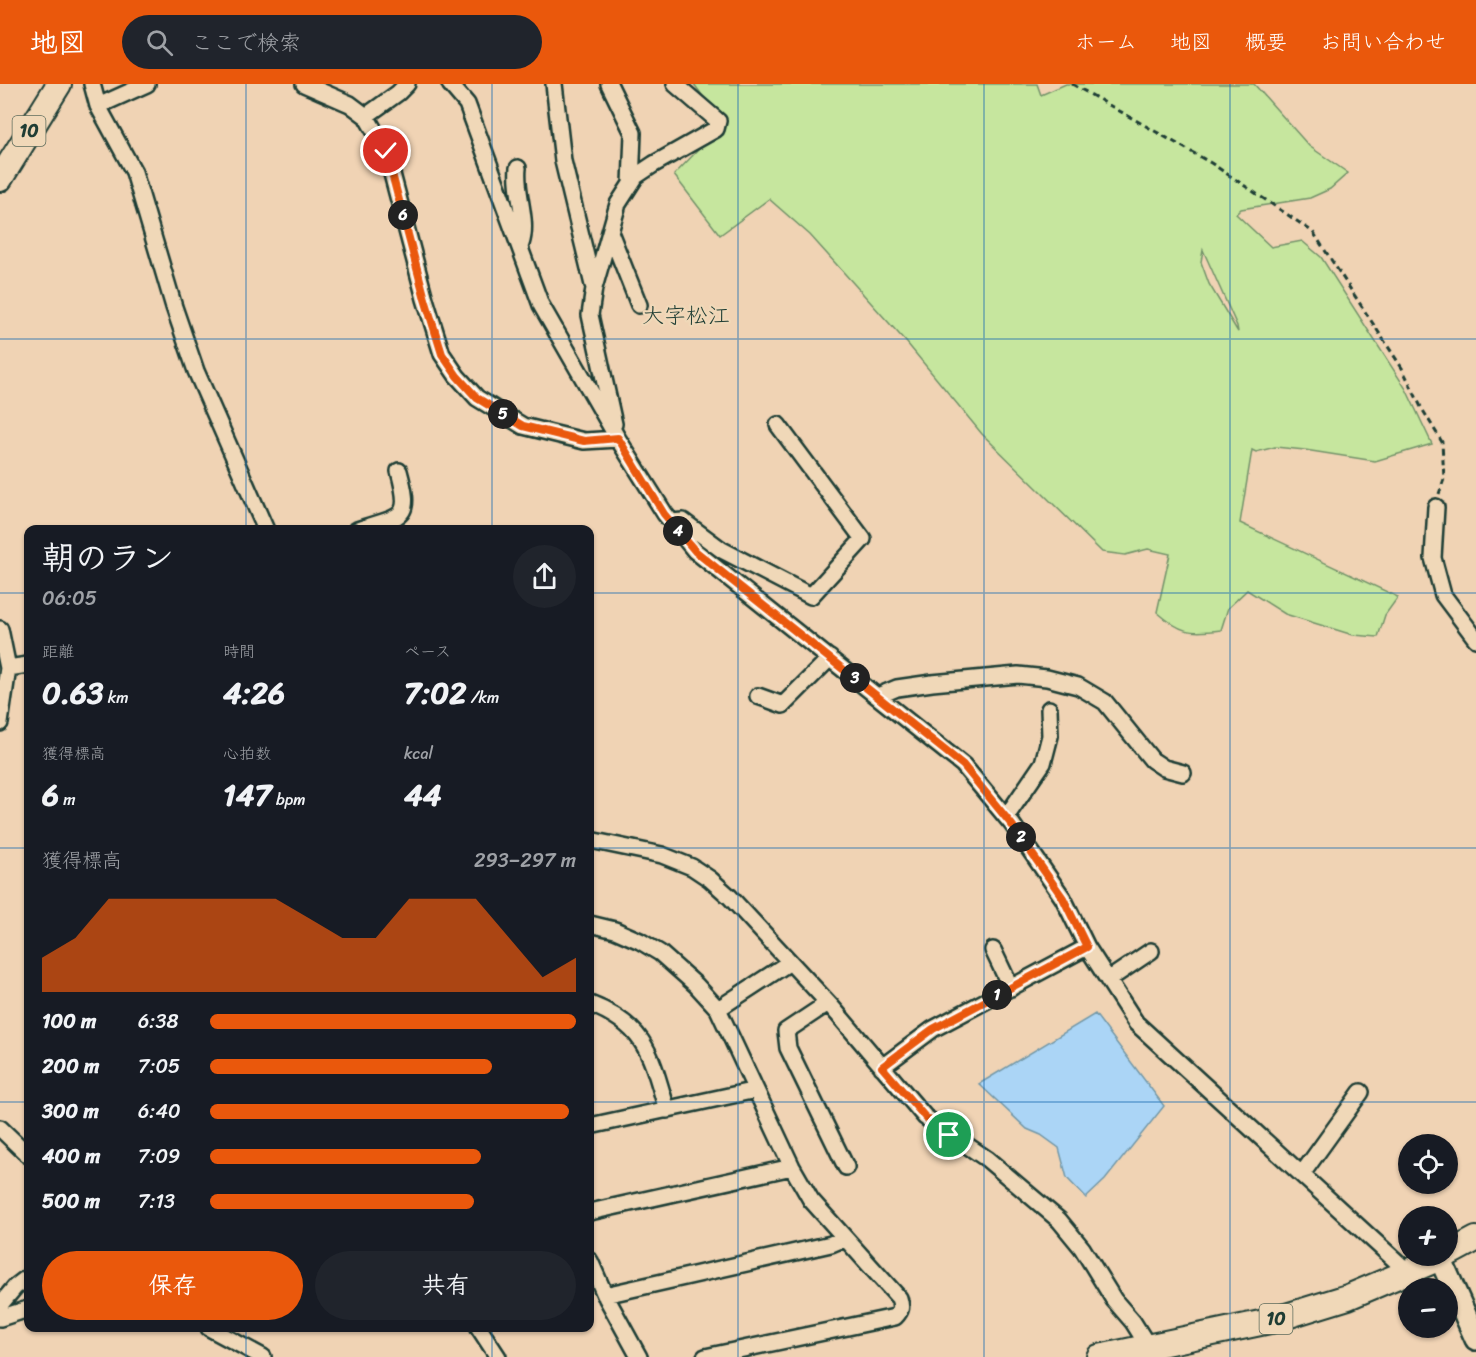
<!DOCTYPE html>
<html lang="ja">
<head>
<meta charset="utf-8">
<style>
	body { margin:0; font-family:Sriracha,"Klee One",sans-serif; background:#20242c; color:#f1f3f6; height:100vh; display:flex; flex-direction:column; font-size:22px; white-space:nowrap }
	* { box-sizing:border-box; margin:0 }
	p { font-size:20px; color:#9ea1a6 }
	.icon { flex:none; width:33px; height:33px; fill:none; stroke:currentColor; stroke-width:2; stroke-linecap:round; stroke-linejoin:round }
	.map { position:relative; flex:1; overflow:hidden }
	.details { position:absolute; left:24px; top:441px; width:570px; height:807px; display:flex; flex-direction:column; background:#171b24; border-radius:12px; box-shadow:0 2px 4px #0004 }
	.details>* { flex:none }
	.tools { position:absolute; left:1398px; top:1050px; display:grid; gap:12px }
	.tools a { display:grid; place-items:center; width:60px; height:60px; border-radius:50%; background:#171b24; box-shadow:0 2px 4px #0004; font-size:30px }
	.pin { position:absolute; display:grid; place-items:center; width:51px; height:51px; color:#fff; margin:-26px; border:3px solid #fff; border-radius:50%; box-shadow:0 2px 6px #0007 }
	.km { position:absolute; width:30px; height:30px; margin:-15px; border-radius:50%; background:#222; color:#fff; font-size:16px; line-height:30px; text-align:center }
	.round { display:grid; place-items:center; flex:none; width:63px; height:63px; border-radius:32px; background:#20242c }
	.summary { display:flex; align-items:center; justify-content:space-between; height:102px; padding:0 18px }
	h1 { font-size:33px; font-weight:700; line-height:45px }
	.metrics { display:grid; grid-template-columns:repeat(3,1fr); gap:9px; height:102px; padding:6px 18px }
	.metrics div { display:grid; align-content:center }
	.metrics b { font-size:30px; font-weight:700 }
	.metrics small { font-size:16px; font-weight:400 }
	.metrics p { font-size:16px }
	.chart { height:168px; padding:12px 18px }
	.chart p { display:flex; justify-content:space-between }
	.chart svg { width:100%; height:108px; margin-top:6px; fill:#ea580c; opacity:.7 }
	.cta { display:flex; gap:12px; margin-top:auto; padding:12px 18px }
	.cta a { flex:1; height:69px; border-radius:36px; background:#ea580c; color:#fff; font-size:24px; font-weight:700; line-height:69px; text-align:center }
	.cta a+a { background:#20242c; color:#f1f3f6 }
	ul { padding:0 18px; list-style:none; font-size:20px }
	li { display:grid; grid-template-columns:96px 72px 1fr; align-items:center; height:45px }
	li i { height:15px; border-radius:8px; background:#ea580c }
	header { display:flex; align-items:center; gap:36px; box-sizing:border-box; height:84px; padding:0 30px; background:#ea580c; color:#fff }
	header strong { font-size:28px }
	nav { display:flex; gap:33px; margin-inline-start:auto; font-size:21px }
	.search { width:420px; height:54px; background:#20242c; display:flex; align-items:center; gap:15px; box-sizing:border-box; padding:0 21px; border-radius:33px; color:#9ea1a6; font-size:22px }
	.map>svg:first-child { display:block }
</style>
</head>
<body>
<header>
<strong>地図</strong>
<div class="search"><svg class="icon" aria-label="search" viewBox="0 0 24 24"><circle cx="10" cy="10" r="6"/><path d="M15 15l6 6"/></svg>ここで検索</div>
<nav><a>ホーム</a><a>地図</a><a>概要</a><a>お問い合わせ</a></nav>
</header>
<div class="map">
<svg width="1476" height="1273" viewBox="0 0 1476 1273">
	<rect width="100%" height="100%" fill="#f0d3b4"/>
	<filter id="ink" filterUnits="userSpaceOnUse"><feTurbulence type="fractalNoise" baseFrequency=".0167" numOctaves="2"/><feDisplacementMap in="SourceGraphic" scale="12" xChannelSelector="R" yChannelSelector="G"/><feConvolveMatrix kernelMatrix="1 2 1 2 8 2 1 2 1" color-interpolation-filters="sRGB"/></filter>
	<g filter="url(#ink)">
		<path fill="#c6e69e" stroke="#729269" stroke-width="1.5" fill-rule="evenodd" d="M 694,0 L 1037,0 L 1041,11 L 1066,0 L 1254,0 L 1309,62 L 1348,89 L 1330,105 L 1310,114 L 1241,125 L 1236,130 L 1271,163 L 1302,157 L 1321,173 L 1406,305 L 1432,360 L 1375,377 L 1305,366 L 1275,363 L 1256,368 L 1252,366 L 1240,439 L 1398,513 L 1385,531 L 1378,553 L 1353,551 L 1285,530 L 1247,506 L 1228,524 L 1221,546 C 1189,550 1181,549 1157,528 L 1170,470 L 1148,465 L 1125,471 L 1102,468 L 982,350 L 907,259 L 810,151 L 769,115 L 720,151 L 674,91 L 723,40 ZM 1203,166 L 1237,242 L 1238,248 L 1209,200 L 1201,178 Z"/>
		<path fill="#abd5f6" stroke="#7398a8" stroke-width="1.5" d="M 1095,930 L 1164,1022 L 1105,1096 L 1086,1114 L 1067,1094 L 1059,1064 L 1041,1051 L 1027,1045 L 979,1000 Z"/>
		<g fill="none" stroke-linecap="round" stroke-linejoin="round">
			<defs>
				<path id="minor" d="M 92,0 L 98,22 L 134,88 L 174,223 L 196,287 L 266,446
					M 304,0 L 350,20 L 366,32 L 386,67 L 425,215 L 442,270 L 457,292 L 477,314 L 523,342 L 584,357 L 618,355
					M 450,0 L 467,20 L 541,221 L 618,355 L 665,430 L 695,467 L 963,681 L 1012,740 L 1063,814 L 1087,863 L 1136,939 L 1407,1187
					M 554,0 L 563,77 L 593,201
					M 609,0 L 633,49 L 631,100
					M 98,22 L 147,0
					M 366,32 L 398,9 L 407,0
					M 518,84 C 515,109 529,136 521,160
					M 610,148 L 639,221
					M 614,340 L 590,231 L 594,204 L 618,120 L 636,92 L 654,80 L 716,45 L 718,37 L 675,0
					M 1436,423 L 1433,474 L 1443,511 L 1476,555
					M 671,438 L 683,437 L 722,466 L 811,512 L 863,455 L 778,341
					M 357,446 C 401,431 413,438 399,387
					M 0,545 L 8,584 L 0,639
					M 8,584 L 28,581
					M 758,612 L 783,621 L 830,574
					M 878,612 L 897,604 L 932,599 L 1018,591 L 1047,594 L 1078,602 L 1105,618 L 1152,676 L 1164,684 L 1183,689
					M 1006,733 L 1043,679 L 1050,652 L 1049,625
					M 590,756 L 662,771 L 692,783 L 710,795 L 730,813 L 831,922 L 925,1033 L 987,1075 L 1059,1136 L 1082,1164 L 1114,1216 L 1133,1238 L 1148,1262
					M 590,840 L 615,846 L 640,857 L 660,869 L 696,901 L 718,925 L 792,1083 L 811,1116 L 899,1214 C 902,1223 901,1227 895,1233 L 705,1273
					M 993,866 L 1011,904
					M 1108,896 L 1151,867
					M 828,919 L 786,947 L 788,964 L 846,1083
					M 590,920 C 647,942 651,972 667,1026
					M 718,925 L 790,878
					M 882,983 L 933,945 L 1087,863
					M 590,1042 L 756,1006
					M 0,1044 L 28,1071
					M 1302,1090 L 1361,1008
					M 590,1128 L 792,1083
					M 590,1177 L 605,1211 L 639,1273
					M 605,1211 L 831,1160 L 845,1154
					M 0,1221 L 15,1203 L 28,1193
					M 0,1234 L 28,1225
					M 209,1244 L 263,1273
					M 479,1244 L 498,1273"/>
				<path id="secondary" d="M 1440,1174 L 1476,1255"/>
				<path id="trunk" d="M 0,95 L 59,0
					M 1448,1170 L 1476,1155
					M 1099,1273 L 1270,1237 L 1348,1213 L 1445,1172"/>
			</defs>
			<use href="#minor" stroke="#1f3d34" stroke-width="20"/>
			<use href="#secondary" stroke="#1f3d34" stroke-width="26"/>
			<use href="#trunk" stroke="#1f3d34" stroke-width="28"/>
			<path stroke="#1f3d34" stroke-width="3" stroke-dasharray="6 4.5" stroke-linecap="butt" d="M 1072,0 L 1211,79 L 1313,148 L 1402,284 L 1421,323 L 1442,358 L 1444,395 L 1439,410"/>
			<use href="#minor" stroke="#f0d8b8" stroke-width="15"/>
			<use href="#secondary" stroke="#f0d8b8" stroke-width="21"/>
			<use href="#trunk" stroke="#f0d8b8" stroke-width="24"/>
		</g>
	</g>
	<g fill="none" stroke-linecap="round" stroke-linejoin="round" filter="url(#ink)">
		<defs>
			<path id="route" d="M 386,67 L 425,215 L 442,270 L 457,292 L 477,314 L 523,342 L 584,357 L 618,354 L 664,430 L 695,467 L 963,681 L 1012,741 L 1063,814 L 1087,863 L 933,945 L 882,983 L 925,1033 L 949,1051"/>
		</defs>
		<use href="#route" stroke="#fff" stroke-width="12"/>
		<use href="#route" stroke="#ea580c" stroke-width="8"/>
	</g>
	<path fill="none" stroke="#1f6fb2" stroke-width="1.5" stroke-opacity="0.55" d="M 246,0 L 246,446M 492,0 L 492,446M 738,0 L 738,1273M 984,0 L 984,1273M 1230,0 L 1230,1273M 0,255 L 1476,255M 0,509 L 28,509M 590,509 L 1476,509M 0,764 L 28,764M 590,764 L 1476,764M 0,1018 L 28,1018M 590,1018 L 1476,1018M 246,1244 L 246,1273M 492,1244 L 492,1273"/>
	<g text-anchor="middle" stroke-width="4.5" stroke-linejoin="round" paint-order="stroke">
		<g fill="#f0d8b8" stroke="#5e6c5c" stroke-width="1.5">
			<rect x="12.5" y="32" width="33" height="30" rx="4.5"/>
			<rect x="1259.5" y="1220" width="33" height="30" rx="4.5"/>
		</g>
		<g font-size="18" font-weight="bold" fill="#1f3d34">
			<text x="29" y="53">10</text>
			<text x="1276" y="1241">10</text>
		</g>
		<g font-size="22" fill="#1f3d34" stroke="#f0d8b8">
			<text x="686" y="239">大字松江</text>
		</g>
	</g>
</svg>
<div class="tools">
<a><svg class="icon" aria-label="locate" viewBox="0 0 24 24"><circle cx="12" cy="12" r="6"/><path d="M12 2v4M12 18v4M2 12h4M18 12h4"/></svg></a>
<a>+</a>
<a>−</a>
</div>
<div class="pin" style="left:949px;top:1051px;background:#1e9e55"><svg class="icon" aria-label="arrive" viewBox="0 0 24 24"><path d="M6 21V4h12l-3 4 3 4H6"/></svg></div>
<div class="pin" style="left:386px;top:67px;background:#d93025"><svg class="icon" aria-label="check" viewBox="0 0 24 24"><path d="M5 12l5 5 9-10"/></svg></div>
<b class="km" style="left:997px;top:911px">1</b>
<b class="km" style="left:1021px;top:753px">2</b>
<b class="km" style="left:855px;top:594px">3</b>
<b class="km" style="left:678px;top:447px">4</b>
<b class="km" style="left:503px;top:330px">5</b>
<b class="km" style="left:403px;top:131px">6</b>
<section class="details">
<div class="summary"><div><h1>朝のラン</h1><p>06:05</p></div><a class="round"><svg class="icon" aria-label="share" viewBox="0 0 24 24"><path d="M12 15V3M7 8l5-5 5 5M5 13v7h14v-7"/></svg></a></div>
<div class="metrics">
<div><p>距離</p><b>0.63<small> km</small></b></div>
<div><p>時間</p><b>4:26</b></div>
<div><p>ペース</p><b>7:02<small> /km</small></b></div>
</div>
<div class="metrics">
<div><p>獲得標高</p><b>6<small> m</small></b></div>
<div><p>心拍数</p><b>147<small> bpm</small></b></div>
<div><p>kcal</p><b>44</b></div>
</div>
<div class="chart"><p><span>獲得標高</span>293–297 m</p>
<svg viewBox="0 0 160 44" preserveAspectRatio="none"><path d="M0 44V30L10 22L20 6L30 6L40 6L50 6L60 6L70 6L80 14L90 22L100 22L110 6L120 6L130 6L140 22L150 38L160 30V44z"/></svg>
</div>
<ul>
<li><b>100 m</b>6:38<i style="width:100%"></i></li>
<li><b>200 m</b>7:05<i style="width:77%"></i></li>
<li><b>300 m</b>6:40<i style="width:98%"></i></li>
<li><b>400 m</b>7:09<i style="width:74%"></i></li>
<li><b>500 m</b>7:13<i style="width:72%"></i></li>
</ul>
<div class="cta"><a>保存</a><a>共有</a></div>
</section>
</div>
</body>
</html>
